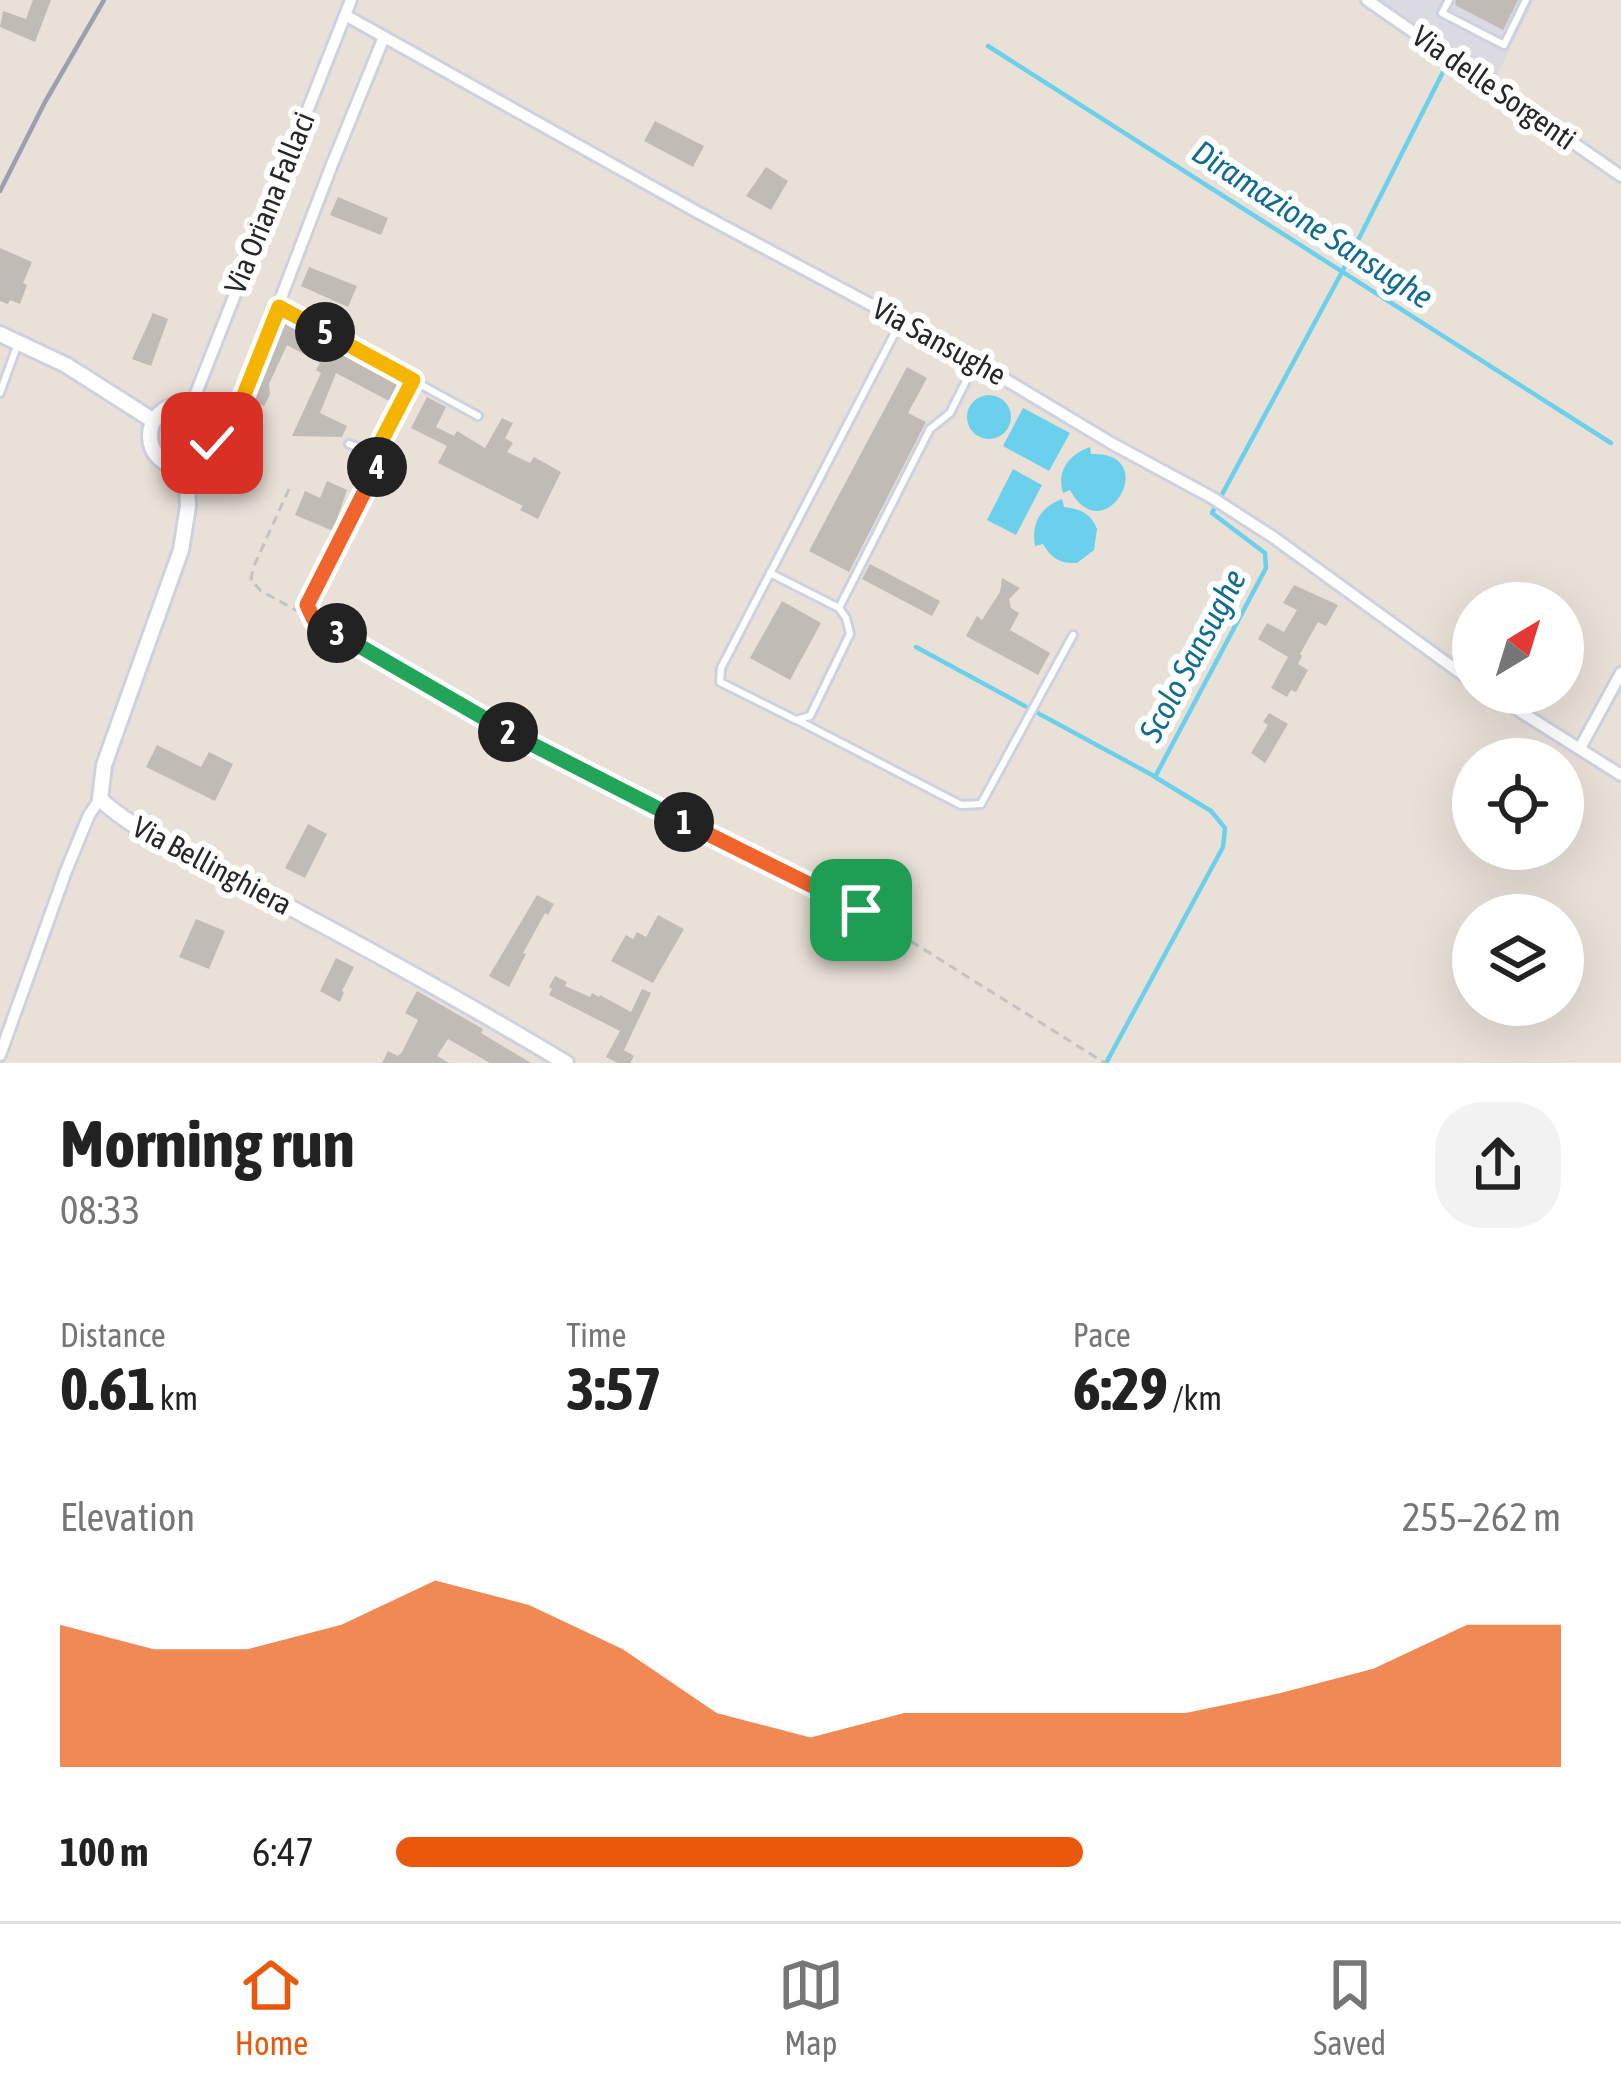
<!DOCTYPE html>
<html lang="en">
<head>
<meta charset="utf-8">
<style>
	body { margin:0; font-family:"Asap Condensed",sans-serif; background:#f2f2f2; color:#222; height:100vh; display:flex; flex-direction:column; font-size:45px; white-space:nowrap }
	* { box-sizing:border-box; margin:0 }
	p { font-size:39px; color:#767676 }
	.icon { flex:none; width:66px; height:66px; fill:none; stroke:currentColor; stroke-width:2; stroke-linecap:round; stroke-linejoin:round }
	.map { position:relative; height:1063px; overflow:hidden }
	.drawer { display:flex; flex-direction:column; background:#fff; flex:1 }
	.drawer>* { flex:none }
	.needle { width:78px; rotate:38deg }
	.buttons { position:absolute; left:1452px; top:582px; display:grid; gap:24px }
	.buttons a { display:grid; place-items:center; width:132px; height:132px; border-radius:50%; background:#fff; box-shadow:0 12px 48px #0002; font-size:60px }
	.pin { position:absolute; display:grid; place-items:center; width:102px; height:102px; color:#fff; margin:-51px; border-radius:24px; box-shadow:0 6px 18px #0006 }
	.km { position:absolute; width:60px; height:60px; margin:-30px; border-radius:50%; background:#222; color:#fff; font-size:33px; line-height:60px; text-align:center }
	.round { display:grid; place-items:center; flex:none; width:126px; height:126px; border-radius:48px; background:#f2f2f2 }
	.summary { display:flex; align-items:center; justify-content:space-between; height:204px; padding:0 60px }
	h1 { font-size:66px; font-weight:700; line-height:90px }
	.stats { display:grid; grid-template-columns:repeat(3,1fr); gap:18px; height:204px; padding:12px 60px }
	.stats div { display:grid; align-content:center }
	.stats b { font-size:60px; font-weight:700 }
	.stats small { font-size:33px; font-weight:400 }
	.stats p { font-size:33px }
	.chart { height:336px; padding:24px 60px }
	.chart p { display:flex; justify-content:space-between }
	.chart svg { width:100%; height:216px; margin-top:12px; fill:#ea580c; opacity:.7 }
	ul { padding:0 60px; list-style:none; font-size:39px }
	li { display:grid; grid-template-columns:192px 144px 1fr; align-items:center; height:90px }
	li i { height:30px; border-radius:15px; background:#ea580c }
	.tabs { display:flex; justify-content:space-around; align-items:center; height:168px; border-top:3px solid #e0e0e0; background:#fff; font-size:33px; color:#767676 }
	.tabs a { display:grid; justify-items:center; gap:6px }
	.tabs .selected { color:#ea580c }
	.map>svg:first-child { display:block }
</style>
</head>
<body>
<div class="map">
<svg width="1621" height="1063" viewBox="0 0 1621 1063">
	<rect width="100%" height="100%" fill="#e9e1d8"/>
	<path fill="#dbd9e1" d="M 1368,0 L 1534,0 L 1491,87 Z"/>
	<path fill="#6bd0eb" d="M967 417a22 22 0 1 1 44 0a22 22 0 1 1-44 0Z
		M 1023,408 L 1070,433 L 1049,471 L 1003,446 Z
		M 1090,447 L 1091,454 C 1164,451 1104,554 1070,490 L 1063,493 C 1056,470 1070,454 1090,447 Z
		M 1013,469 L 1042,485 L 1016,535 L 987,520 Z
		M 1062,499 L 1064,507 C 1080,509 1091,513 1097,529 L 1094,550 L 1077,563 C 1060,564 1051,558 1043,544 L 1035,546 C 1031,524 1040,507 1062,499 Z"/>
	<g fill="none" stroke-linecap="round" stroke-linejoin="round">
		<path stroke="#6bd0eb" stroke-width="4.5" d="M 988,46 L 1611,443
			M 916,647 L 1154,776
			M 1106,1063 L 1223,847 L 1225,828 L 1211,811 L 1155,777 L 1266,568 L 1265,553 L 1212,513 L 1342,272 L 1445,68"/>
	</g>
	<path fill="#c1bbb5" d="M 33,0 L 51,0 L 35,42 L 0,27 L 3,11 L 26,19 Z
		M 1456,0 L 1518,0 L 1503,30 L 1455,5 Z
		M 655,121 L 704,146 L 693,167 L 644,141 Z
		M 766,167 L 788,181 L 771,210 L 746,196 Z
		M 338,197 L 388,218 L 381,235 L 330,215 Z
		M 0,248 L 32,262 L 23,283 L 27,285 L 20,304 L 10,300 L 8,304 L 0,301 Z
		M 309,267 L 357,286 L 348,307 L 301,286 Z
		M 153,313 L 168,319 L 151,366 L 132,359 Z
		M 284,318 L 401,383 L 391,402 L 336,373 L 320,413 L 347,426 L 342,437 L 292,436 L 321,373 L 316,370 L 320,363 L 287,345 L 269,384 L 270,394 L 264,406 L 252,401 Z
		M 907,367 L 927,378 L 908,413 L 926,422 L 849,572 L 809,551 Z
		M 427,397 L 446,407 L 436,427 L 454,436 L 457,431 L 485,448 L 502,418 L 513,423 L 505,438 L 513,443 L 507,452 L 530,463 L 534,457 L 561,472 L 538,519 L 520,510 L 523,506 L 438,463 L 447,446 L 411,428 Z
		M 327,481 L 347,490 L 333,531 L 295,515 L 305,491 L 320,498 Z
		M 870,564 L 940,601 L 932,616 L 862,579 Z
		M 1002,578 L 1020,588 L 1009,599 L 1011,608 L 1019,613 L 1010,630 L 1050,653 L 1038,675 L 966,636 L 977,616 L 982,620 L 1000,592 Z
		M 1294,585 L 1338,605 L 1326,626 L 1318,622 L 1300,654 L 1302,656 L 1298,664 L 1308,670 L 1296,692 L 1291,690 L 1287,697 L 1271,688 L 1288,657 L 1258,639 L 1267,623 L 1284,632 L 1297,610 L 1283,603 Z
		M 782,601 L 821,623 L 790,680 L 750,658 Z
		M 1269,713 L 1288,724 L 1265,763 L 1251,753 L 1268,725 L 1263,722 Z
		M 157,745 L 201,767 L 209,752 L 233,764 L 215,801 L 146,767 Z
		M 308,824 L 327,834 L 305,878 L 285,868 Z
		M 537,895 L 554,904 L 548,915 L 545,913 L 523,953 L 526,954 L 509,987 L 489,976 Z
		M 658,915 L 684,929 L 653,983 L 611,961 L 626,935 L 633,939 L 637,932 L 646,937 Z
		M 196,919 L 225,931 L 209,969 L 179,957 Z
		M 336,958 L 354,967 L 342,991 L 344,992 L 340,1002 L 320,991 Z
		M 555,976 L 567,982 L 565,986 L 590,997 L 592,993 L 599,997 L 600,995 L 631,1012 L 642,989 L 651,993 L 624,1050 L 634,1056 L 630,1063 L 618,1063 L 606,1057 L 620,1031 L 549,995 L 552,989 L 549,987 Z
		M 417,991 L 483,1029 L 481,1033 L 531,1063 L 490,1063 L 448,1039 L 437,1056 L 449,1063 L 382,1063 L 388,1051 L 398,1056 L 402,1052 L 418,1020 L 405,1013 Z"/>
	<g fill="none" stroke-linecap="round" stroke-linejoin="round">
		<defs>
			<path id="service" d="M 1449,0 L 1442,13 L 1504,45 L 1526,0
				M 279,307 L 478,416
				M 0,393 L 17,346
				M 349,444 L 375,453 L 413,380
				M 770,573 L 839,608 L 846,618 L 850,634 L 810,716 L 796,720 L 720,682 L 721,668 L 901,321
				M 839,608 L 930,429 L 950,413 L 976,361
				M 799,721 L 961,805 L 981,804 L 1073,635"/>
			<path id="minor" d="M 1367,0 L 1621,176
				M 345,15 L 699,213 L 958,351 L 1111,443 L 1211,497 L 1273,537 L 1473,682
				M 191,406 L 351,0
				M 213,431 L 227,427 L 240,405 L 331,167 L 384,37
				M 1491,693 L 1621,775
				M 1580,748 L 1621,673
				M 0,1055 L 66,871 L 89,815 L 100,799"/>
			<path id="tertiary" d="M 0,334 L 66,365 L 154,421
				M150 436a31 31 0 1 1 62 0a31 31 0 1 1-62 0Z
				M 186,467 L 188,506 L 181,550 L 104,765 L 100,799 C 143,839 223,872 276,900 C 374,952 471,1006 566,1063"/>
		</defs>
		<use href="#service" stroke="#cdd2e0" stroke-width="12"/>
		<use href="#minor" stroke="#cdd2e0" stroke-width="16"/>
		<use href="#tertiary" stroke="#cdd2e0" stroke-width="20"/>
		<path stroke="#c3c3c3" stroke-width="3" stroke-dasharray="9 6" stroke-linecap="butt" d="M 379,463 L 306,605 L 314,620 L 516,737 L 861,910 L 1105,1063
			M 289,489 L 253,568 L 251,580 L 261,591 L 312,619"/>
		<use href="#service" stroke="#fff" stroke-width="6"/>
		<use href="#minor" stroke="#fff" stroke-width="10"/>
		<use href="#tertiary" stroke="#fff" stroke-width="14"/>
		<path stroke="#9ba0b1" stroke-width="4.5" d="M 0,191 L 45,102 L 104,0"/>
	</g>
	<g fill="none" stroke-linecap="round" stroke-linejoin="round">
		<defs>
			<path id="split-1" d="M 684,822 L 861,910"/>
			<path id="split-2" d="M 508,732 L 684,822"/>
			<path id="split-3" d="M 337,633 L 508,732"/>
			<path id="split-4" d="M 337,633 L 314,620 L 307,605 L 377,467"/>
			<path id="split-5" d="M 325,332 L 413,380 L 375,453 L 380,462 L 377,467"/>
			<path id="split-6" d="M 212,443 L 212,431 L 227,427 L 240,405 L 279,307 L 325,332"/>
		</defs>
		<use href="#split-1" stroke="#fff" stroke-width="24"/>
		<use href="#split-2" stroke="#fff" stroke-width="24"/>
		<use href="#split-3" stroke="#fff" stroke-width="24"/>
		<use href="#split-4" stroke="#fff" stroke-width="24"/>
		<use href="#split-5" stroke="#fff" stroke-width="24"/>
		<use href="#split-6" stroke="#fff" stroke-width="24"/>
		<use href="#split-1" stroke="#f0652b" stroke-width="15"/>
		<use href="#split-2" stroke="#22a559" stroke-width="15"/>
		<use href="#split-3" stroke="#22a559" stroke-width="15"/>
		<use href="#split-4" stroke="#f0652b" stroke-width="15"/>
		<use href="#split-5" stroke="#f5b400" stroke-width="15"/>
		<use href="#split-6" stroke="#f5b400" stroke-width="15"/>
	</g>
	<g text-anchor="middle" stroke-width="12" stroke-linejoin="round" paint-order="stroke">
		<g font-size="30" fill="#272727" stroke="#fff">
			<text transform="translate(1494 88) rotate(35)" y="10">Via delle Sorgenti</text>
			<text transform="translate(270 203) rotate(-68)" y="10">Via Oriana Fallaci</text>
			<text transform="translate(939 342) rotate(29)" y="10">Via Sansughe</text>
			<text transform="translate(212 866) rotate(28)" y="10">Via Bellinghiera</text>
		</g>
		<g font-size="33" font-style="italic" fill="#106c91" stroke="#fff">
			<text transform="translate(1313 224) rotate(33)" y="12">Diramazione Sansughe</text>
			<text transform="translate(1192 655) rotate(-62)" y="12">Scolo Sansughe</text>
		</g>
	</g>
</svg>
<div class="buttons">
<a><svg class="needle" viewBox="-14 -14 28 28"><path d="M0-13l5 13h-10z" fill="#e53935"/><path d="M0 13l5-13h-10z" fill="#767676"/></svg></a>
<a><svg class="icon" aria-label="locate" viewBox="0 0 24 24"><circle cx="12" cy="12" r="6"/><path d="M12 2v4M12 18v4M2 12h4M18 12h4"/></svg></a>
<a><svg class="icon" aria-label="layers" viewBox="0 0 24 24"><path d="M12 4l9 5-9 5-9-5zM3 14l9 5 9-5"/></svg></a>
</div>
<div class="pin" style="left:861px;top:910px;background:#1e9e55"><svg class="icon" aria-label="arrive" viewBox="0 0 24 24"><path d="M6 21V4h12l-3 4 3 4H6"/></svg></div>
<div class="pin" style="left:212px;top:443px;background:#d93025"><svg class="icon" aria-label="check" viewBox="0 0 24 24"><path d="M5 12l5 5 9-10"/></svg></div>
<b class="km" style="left:684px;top:822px">1</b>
<b class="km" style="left:508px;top:732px">2</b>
<b class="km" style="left:337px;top:633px">3</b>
<b class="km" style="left:377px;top:467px">4</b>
<b class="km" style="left:325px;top:332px">5</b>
</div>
<section class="drawer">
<div class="summary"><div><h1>Morning run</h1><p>08:33</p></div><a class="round"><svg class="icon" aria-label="share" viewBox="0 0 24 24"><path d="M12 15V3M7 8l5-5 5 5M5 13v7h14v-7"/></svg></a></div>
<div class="stats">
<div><p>Distance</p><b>0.61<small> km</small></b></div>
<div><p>Time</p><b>3:57</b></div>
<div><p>Pace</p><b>6:29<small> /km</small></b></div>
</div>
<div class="chart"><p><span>Elevation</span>255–262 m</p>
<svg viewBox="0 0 160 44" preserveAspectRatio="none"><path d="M0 44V15L10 20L20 20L30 15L40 6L50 11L60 20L70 33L80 38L90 33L100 33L110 33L120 33L130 29L140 24L150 15L160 15V44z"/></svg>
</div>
<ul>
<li><b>100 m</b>6:47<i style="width:59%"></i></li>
</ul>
</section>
<nav class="tabs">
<a class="selected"><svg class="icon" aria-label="home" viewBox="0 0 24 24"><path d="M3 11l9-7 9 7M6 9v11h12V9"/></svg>Home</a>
<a><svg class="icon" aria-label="map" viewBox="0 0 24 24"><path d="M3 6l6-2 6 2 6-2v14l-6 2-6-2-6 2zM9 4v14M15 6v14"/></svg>Map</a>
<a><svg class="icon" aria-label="saved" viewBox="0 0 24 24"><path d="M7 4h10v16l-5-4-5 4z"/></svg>Saved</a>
</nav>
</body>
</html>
